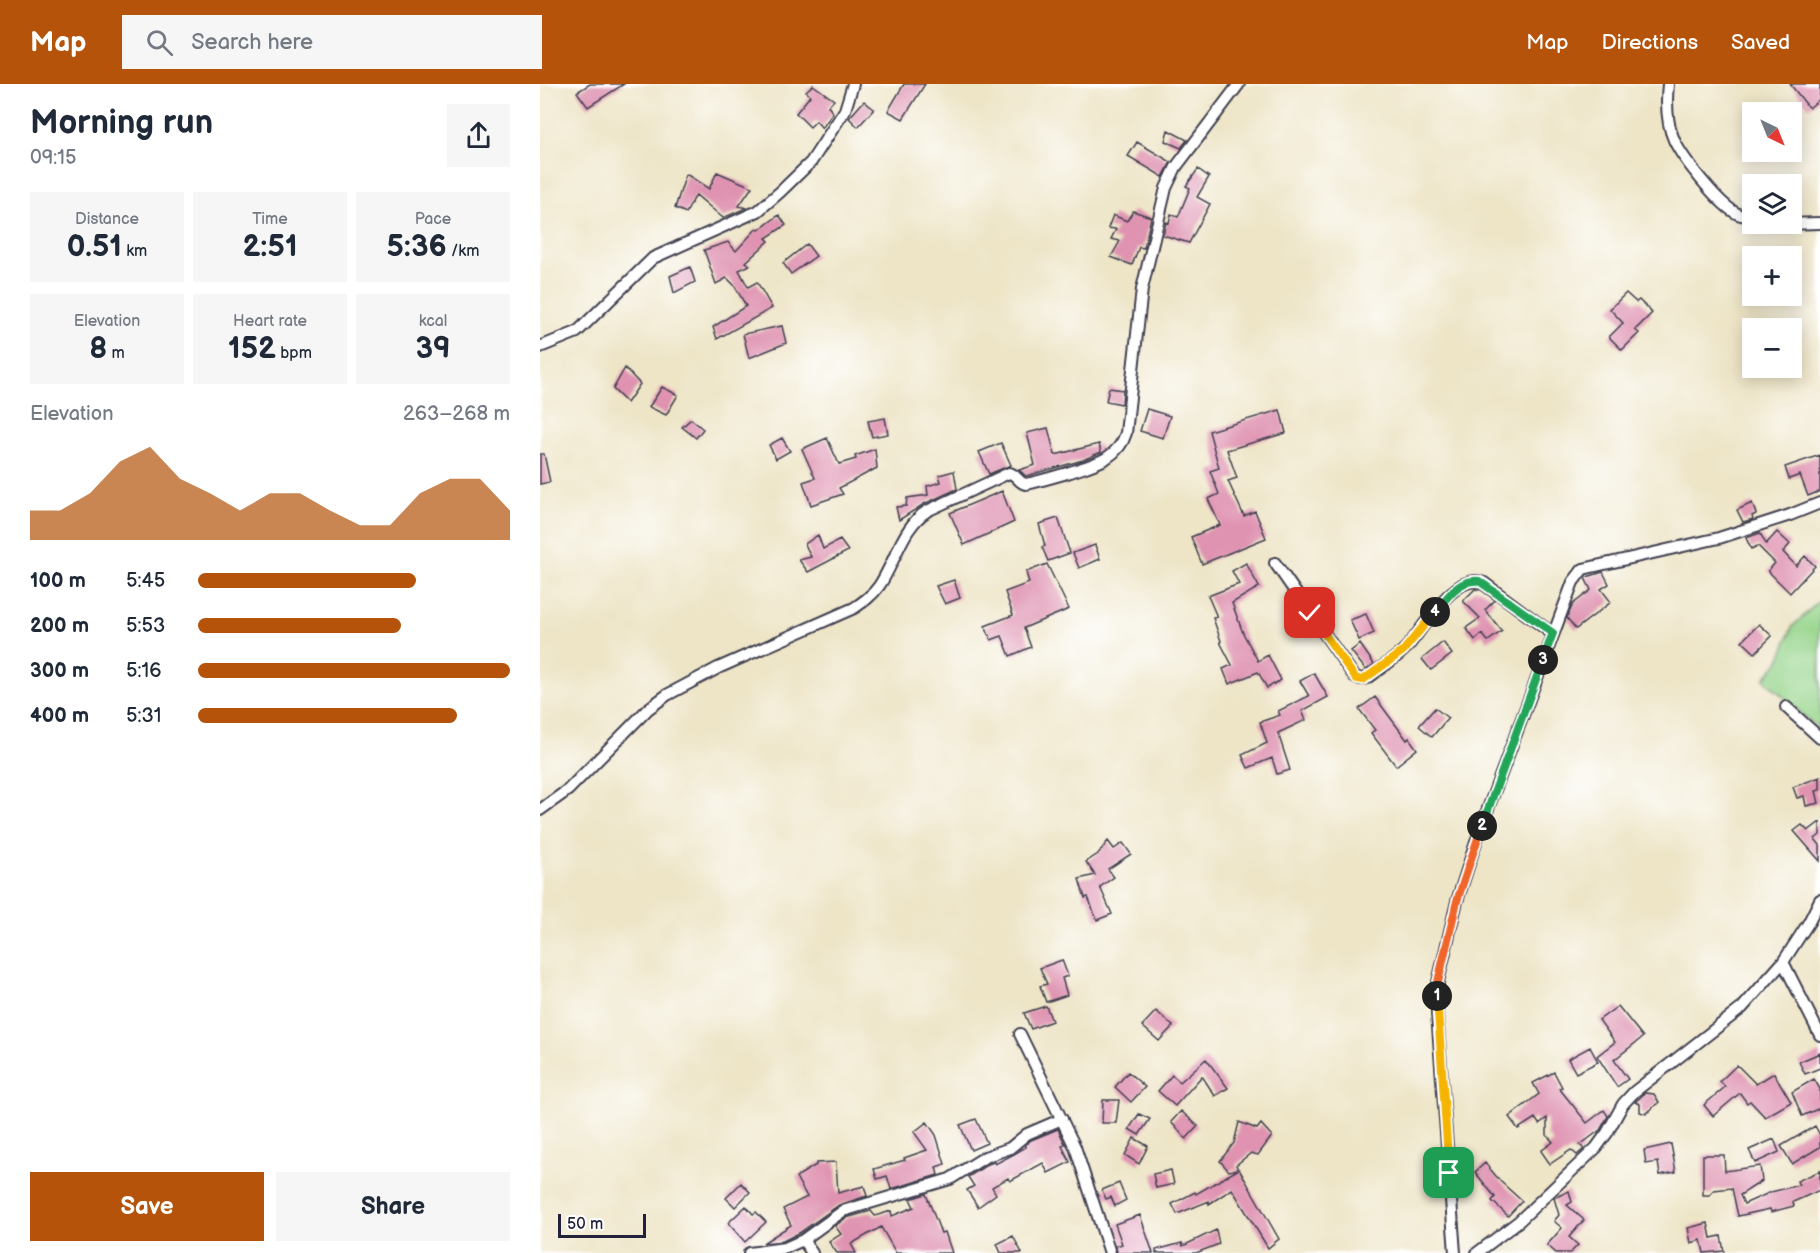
<!DOCTYPE html>
<html lang="en">
<head>
<meta charset="utf-8">
<style>
	body { margin:0; font-family:"Balsamiq Sans",sans-serif; background:#f6f6f7; color:#1f2937; height:100vh; display:flex; flex-direction:column; font-size:22px; white-space:nowrap }
	* { box-sizing:border-box; margin:0 }
	p { font-size:20px; color:#747a83 }
	.icon { flex:none; width:33px; height:33px; fill:none; stroke:currentColor; stroke-width:2; stroke-linecap:round; stroke-linejoin:round }
	.map { position:relative; flex:1; overflow:hidden }
	.sheet { display:flex; flex-direction:column; background:#fff; width:540px }
	.sheet>* { flex:none }
	.needle { width:39px; rotate:137deg }
	.controls { position:absolute; left:1202px; top:18px; display:grid; gap:12px }
	.controls a { display:grid; place-items:center; width:60px; height:60px; border-radius:0px; background:#fff; box-shadow:0 3px 15px #0003; font-size:30px }
	.scale { position:absolute; left:18px; bottom:15px; width:88px; box-sizing:border-box; padding-left:6px; border:3px solid #22223b; border-top:0; font-size:16px; line-height:21px; white-space:nowrap; color:#22223b; -webkit-text-stroke:4px #fff; paint-order:stroke }
	.pin { position:absolute; display:grid; place-items:center; width:51px; height:51px; color:#fff; margin:-26px; border-radius:12px; box-shadow:0 3px 9px #0006 }
	.km { position:absolute; width:30px; height:30px; margin:-15px; border-radius:50%; background:#222; color:#fff; font-size:16px; line-height:30px; text-align:center }
	.round { display:grid; place-items:center; flex:none; width:63px; height:63px; border-radius:0px; background:#f6f6f7 }
	.head { display:flex; align-items:center; justify-content:space-between; height:102px; padding:0 30px }
	h1 { font-size:33px; font-weight:700; line-height:45px }
	.figures { display:grid; grid-template-columns:repeat(3,1fr); gap:9px; height:102px; padding:6px 30px }
	.figures div { display:grid; align-content:center; border-radius:0px; background:#f6f6f7; text-align:center }
	.figures b { font-size:30px; font-weight:700 }
	.figures small { font-size:16px; font-weight:400 }
	.figures p { font-size:16px }
	.chart { height:168px; padding:12px 30px }
	.chart p { display:flex; justify-content:space-between }
	.chart svg { width:100%; height:108px; margin-top:6px; fill:#b45309; opacity:.7 }
	.action { display:flex; gap:12px; margin-top:auto; padding:12px 30px }
	.action a { flex:1; height:69px; border-radius:0px; background:#b45309; color:#fff; font-size:24px; font-weight:700; line-height:69px; text-align:center }
	.action a+a { background:#f6f6f7; color:#1f2937 }
	ul { padding:0 30px; list-style:none; font-size:20px }
	li { display:grid; grid-template-columns:96px 72px 1fr; align-items:center; height:45px }
	li i { height:15px; border-radius:8px; background:#b45309 }
	header { display:flex; align-items:center; gap:36px; box-sizing:border-box; height:84px; padding:0 30px; background:#b45309; color:#fff }
	header strong { font-size:28px }
	nav { display:flex; gap:33px; margin-inline-start:auto; font-size:21px }
	.search { width:420px; height:54px; background:#f6f6f7; display:flex; align-items:center; gap:15px; box-sizing:border-box; padding:0 21px; border-radius:0px; color:#747a83; font-size:22px }
	main { display:flex; flex:1; min-height:0 }
	.map>svg:first-child { display:block }
</style>
</head>
<body>
<header>
<strong>Map</strong>
<div class="search"><svg class="icon" aria-label="search" viewBox="0 0 24 24"><circle cx="10" cy="10" r="6"/><path d="M15 15l6 6"/></svg>Search here</div>
<nav><a>Map</a><a>Directions</a><a>Saved</a></nav>
</header>
<main>
<section class="sheet">
<div class="head"><div><h1>Morning run</h1><p>09:15</p></div><a class="round"><svg class="icon" aria-label="share" viewBox="0 0 24 24"><path d="M12 15V3M7 8l5-5 5 5M5 13v7h14v-7"/></svg></a></div>
<div class="figures">
<div><p>Distance</p><b>0.51<small> km</small></b></div>
<div><p>Time</p><b>2:51</b></div>
<div><p>Pace</p><b>5:36<small> /km</small></b></div>
</div>
<div class="figures">
<div><p>Elevation</p><b>8<small> m</small></b></div>
<div><p>Heart rate</p><b>152<small> bpm</small></b></div>
<div><p>kcal</p><b>39</b></div>
</div>
<div class="chart"><p><span>Elevation</span>263–268 m</p>
<svg viewBox="0 0 160 44" preserveAspectRatio="none"><path d="M0 44V32L10 32L20 25L30 12L40 6L50 19L60 25L70 32L80 25L90 25L100 32L110 38L120 38L130 25L140 19L150 19L160 32V44z"/></svg>
</div>
<ul>
<li><b>100 m</b>5:45<i style="width:70%"></i></li>
<li><b>200 m</b>5:53<i style="width:65%"></i></li>
<li><b>300 m</b>5:16<i style="width:100%"></i></li>
<li><b>400 m</b>5:31<i style="width:83%"></i></li>
</ul>
<div class="action"><a>Save</a><a>Share</a></div>
</section>
<div class="map">
<svg width="1280" height="1169" viewBox="0 0 1280 1169">
	<rect width="100%" height="100%" fill="#fff"/>
	<filter id="ink" filterUnits="userSpaceOnUse"><feTurbulence type="fractalNoise" baseFrequency=".0167" numOctaves="2"/><feDisplacementMap in="SourceGraphic" scale="12" xChannelSelector="R" yChannelSelector="G"/><feConvolveMatrix kernelMatrix="1 2 1 2 8 2 1 2 1" color-interpolation-filters="sRGB"/></filter>
	<filter id="wash" filterUnits="userSpaceOnUse"><feTurbulence type="fractalNoise" baseFrequency=".008" numOctaves="4" result="noise"/><feDisplacementMap in="SourceGraphic" scale="24" xChannelSelector="R" yChannelSelector="G"/><feGaussianBlur stdDeviation="1.35" result="paint"/><feColorMatrix in="noise" values="0 0 0 0 0 0 0 0 0 0 0 0 0 0 0 0 0 1.4 0 .05"/><feComposite in="paint" operator="in"/></filter>
	<g filter="url(#wash)">
		<rect width="100%" height="100%" fill="#eee5c7"/>
		<path fill="#95d48a" stroke="#5c7b62" stroke-width="1.5" d="M 1280,516 L 1280,646 L 1224,595 L 1240,576 L 1252,543 Z"/>
		<g id="blocks">
			<path fill="#df93b1" d="M 50,0 L 84,0 L 48,23 L 37,8 Z
				M 364,0 L 385,0 L 363,35 L 348,27 Z
				M 1250,0 L 1280,0 L 1280,15 L 1269,24 Z
				M 273,1 L 294,16 L 288,22 L 293,29 L 282,44 L 276,37 L 270,43 L 256,29 L 270,12 L 266,7 Z
				M 324,17 L 334,25 L 318,43 L 309,34 Z
				M 628,46 L 647,56 L 641,64 L 625,57 Z
				M 597,58 L 631,78 L 623,93 L 588,72 Z
				M 658,85 L 669,93 L 657,113 L 670,120 L 649,159 L 623,151 L 626,138 L 629,139 L 631,130 L 638,133 L 650,104 L 646,102 Z
				M 177,88 L 212,103 L 199,122 L 206,124 L 183,134 L 156,111 L 146,129 L 135,124 L 146,90 L 169,105 Z
				M 593,127 L 611,133 L 604,164 L 599,163 L 592,181 L 571,173 L 580,157 L 571,155 L 576,145 L 568,144 L 573,131 L 587,137 Z
				M 239,131 L 246,141 L 226,154 L 229,157 L 206,178 L 210,181 L 199,186 L 208,203 L 217,198 L 232,224 L 177,255 L 173,243 L 206,222 L 194,201 L 187,194 L 176,200 L 164,166 L 188,158 L 196,167 L 217,144 L 219,146 Z
				M 267,160 L 276,172 L 251,190 L 243,179 Z
				M 150,183 L 155,198 L 134,209 L 130,192 Z
				M 1086,209 L 1096,218 L 1099,216 L 1112,229 L 1095,246 L 1099,249 L 1082,266 L 1069,253 L 1083,239 L 1070,225 Z
				M 242,242 L 246,259 L 209,274 L 203,250 Z
				M 85,284 L 100,300 L 87,319 L 73,305 Z
				M 122,303 L 138,311 L 126,331 L 109,323 Z
				M 569,304 L 583,306 L 582,320 L 566,317 Z
				M 607,325 L 630,332 L 623,354 L 600,347 Z
				M 740,326 L 746,349 L 687,366 L 697,394 L 688,397 L 704,432 L 715,427 L 726,454 L 662,480 L 651,453 L 680,441 L 668,415 L 679,410 L 670,387 L 679,384 L 669,347 Z
				M 345,334 L 348,350 L 332,353 L 328,337 Z
				M 151,335 L 163,345 L 156,354 L 142,343 Z
				M 508,344 L 515,371 L 559,360 L 561,368 L 543,376 L 486,392 L 479,386 L 495,381 L 487,349 Z
				M 242,354 L 250,367 L 236,375 L 229,361 Z
				M 287,354 L 299,380 L 316,375 L 315,372 L 335,365 L 337,384 L 299,404 L 303,410 L 271,421 L 263,398 L 275,394 L 262,365 Z
				M 461,359 L 471,381 L 449,390 L 439,368 Z
				M 0,370 L 4,370 L 10,398 L 0,400 Z
				M 1280,371 L 1280,407 L 1268,412 L 1260,391 L 1249,395 L 1245,383 Z
				M 414,387 L 417,405 L 384,420 L 359,436 L 356,423 L 366,422 L 367,414 L 388,411 L 387,402 L 401,398 L 399,391 Z
				M 462,407 L 474,438 L 424,461 L 410,429 Z
				M 1212,419 L 1216,430 L 1212,432 L 1213,435 L 1203,438 L 1197,426 Z
				M 518,434 L 530,469 L 508,477 L 502,463 L 505,462 L 499,440 Z
				M 1237,448 L 1250,460 L 1243,468 L 1256,482 L 1265,472 L 1275,482 L 1250,509 L 1228,487 L 1235,479 L 1218,462 L 1211,465 L 1206,454 L 1220,449 L 1226,460 Z
				M 278,451 L 283,465 L 300,456 L 308,467 L 268,488 L 259,476 L 271,473 L 265,460 Z
				M 555,461 L 560,475 L 539,484 L 533,469 Z
				M 706,479 L 719,503 L 692,519 L 703,549 L 718,577 L 728,571 L 741,596 L 727,604 L 718,588 L 689,600 L 683,585 L 692,581 L 680,558 L 681,557 L 673,534 L 677,533 L 668,512 L 699,500 L 692,487 Z
				M 507,480 L 529,525 L 484,544 L 491,563 L 470,572 L 462,552 L 451,556 L 445,542 L 473,531 L 465,508 L 489,499 L 486,488 Z
				M 1063,488 L 1069,500 L 1061,505 L 1071,518 L 1036,545 L 1027,534 L 1033,520 L 1051,506 L 1045,494 L 1047,493 Z
				M 414,496 L 420,514 L 405,520 L 396,502 Z
				M 935,505 L 941,506 L 955,516 L 945,526 L 962,547 L 948,557 L 942,550 L 935,556 L 926,544 L 940,534 L 923,517 Z
				M 826,530 L 834,549 L 819,556 L 810,536 Z
				M 1219,540 L 1232,552 L 1215,569 L 1202,557 Z
				M 903,558 L 912,570 L 891,586 L 882,575 Z
				M 820,560 L 834,580 L 826,586 L 811,567 Z
				M 774,589 L 788,613 L 762,627 L 766,636 L 738,649 L 750,686 L 737,690 L 732,674 L 708,684 L 702,671 L 727,659 L 720,638 L 740,631 L 738,627 L 769,612 L 760,597 Z
				M 835,613 L 867,656 L 869,654 L 877,665 L 856,682 L 831,649 L 835,646 L 819,625 Z
				M 895,624 L 908,634 L 892,653 L 879,642 Z
				M 1280,693 L 1280,706 L 1276,707 L 1279,719 L 1266,722 L 1264,712 L 1257,714 L 1253,703 Z
				M 1280,738 L 1280,751 L 1275,755 L 1280,761 L 1280,777 L 1254,747 L 1262,741 L 1268,747 Z
				M 568,757 L 574,765 L 583,759 L 591,770 L 568,785 L 574,793 L 560,803 L 572,830 L 557,836 L 548,813 L 545,814 L 539,795 L 555,791 L 546,778 L 558,770 Z
				M 522,876 L 528,892 L 522,894 L 527,911 L 506,918 L 500,902 L 507,900 L 500,884 Z
				M 506,922 L 512,937 L 491,945 L 484,929 Z
				M 1078,922 L 1103,953 L 1074,976 L 1088,995 L 1077,1003 L 1057,972 L 1075,958 L 1059,936 Z
				M 616,927 L 633,942 L 619,957 L 602,942 Z
				M 1050,963 L 1058,978 L 1036,989 L 1028,975 Z
				M 1280,969 L 1280,984 L 1265,990 L 1259,978 Z
				M 666,975 L 688,1004 L 675,1012 L 662,992 L 635,1022 L 618,1007 L 632,991 L 640,998 Z
				M 1197,981 L 1216,1000 L 1234,989 L 1251,1018 L 1225,1033 L 1210,1017 L 1207,1019 L 1200,1009 L 1173,1032 L 1164,1021 L 1185,1003 L 1180,997 Z
				M 588,988 L 605,1003 L 591,1018 L 575,1003 Z
				M 1014,988 L 1022,1003 L 1019,1004 L 1047,1039 L 1064,1026 L 1068,1032 L 1060,1046 L 1040,1061 L 1044,1065 L 1037,1071 L 1031,1066 L 1010,1080 L 1001,1067 L 1013,1058 L 1007,1051 L 1007,1034 L 999,1040 L 995,1034 L 978,1045 L 969,1033 L 999,1010 L 993,999 Z
				M 1274,995 L 1280,1005 L 1280,1024 L 1262,1032 L 1252,1008 Z
				M 1105,1009 L 1114,1010 L 1119,1018 L 1106,1030 L 1100,1028 L 1100,1020 L 1095,1018 Z
				M 563,1016 L 579,1016 L 576,1039 L 562,1039 Z
				M 641,1027 L 658,1042 L 646,1055 L 631,1038 Z
				M 599,1030 L 610,1035 L 599,1051 L 589,1045 Z
				M 436,1035 L 447,1059 L 431,1066 L 420,1041 Z
				M 387,1038 L 396,1051 L 405,1080 L 396,1083 L 398,1091 L 351,1105 L 347,1092 L 337,1095 L 334,1085 L 365,1076 L 364,1074 L 387,1066 L 374,1048 Z
				M 699,1038 L 717,1045 L 721,1040 L 732,1052 L 718,1071 L 711,1069 L 696,1081 L 698,1085 L 689,1087 L 680,1077 L 694,1059 Z
				M 1275,1042 L 1280,1051 L 1280,1063 L 1252,1080 L 1241,1062 Z
				M 518,1045 L 525,1060 L 522,1062 L 530,1078 L 508,1089 L 503,1079 L 470,1097 L 468,1094 L 452,1103 L 456,1110 L 438,1123 L 427,1106 L 434,1102 L 428,1093 L 448,1080 L 454,1078 L 455,1080 L 474,1070 L 486,1063 L 485,1061 L 491,1056 Z
				M 594,1054 L 608,1062 L 599,1080 L 585,1071 Z
				M 1234,1055 L 1239,1068 L 1215,1079 L 1209,1066 Z
				M 1131,1060 L 1136,1088 L 1120,1091 L 1118,1078 L 1106,1080 L 1104,1066 Z
				M 1163,1071 L 1184,1071 L 1185,1087 L 1220,1082 L 1222,1097 L 1200,1111 L 1204,1120 L 1231,1108 L 1259,1101 L 1257,1097 L 1280,1087 L 1280,1106 L 1253,1118 L 1254,1122 L 1231,1128 L 1230,1125 L 1198,1132 L 1192,1104 L 1174,1106 L 1170,1111 L 1163,1111 Z
				M 296,1078 L 298,1109 L 324,1102 L 327,1112 L 299,1121 L 259,1149 L 243,1157 L 223,1159 L 251,1141 L 243,1125 L 267,1113 L 256,1093 L 276,1081 L 276,1079 Z
				M 945,1079 L 961,1098 L 982,1117 L 968,1132 L 952,1117 L 955,1113 L 935,1088 Z
				M 699,1085 L 739,1155 L 728,1164 L 692,1105 L 669,1120 L 669,1117 L 637,1130 L 632,1120 L 655,1108 L 656,1110 Z
				M 631,1086 L 634,1100 L 616,1104 L 613,1090 Z
				M 201,1099 L 210,1108 L 195,1123 L 186,1114 Z
				M 579,1099 L 586,1116 L 575,1122 L 571,1113 L 566,1115 L 562,1106 Z
				M 1029,1107 L 1032,1118 L 1027,1121 L 1044,1136 L 1029,1153 L 1038,1161 L 1030,1169 L 1016,1169 L 1007,1161 L 1022,1144 L 1014,1137 L 1019,1131 L 1014,1114 Z
				M 386,1110 L 401,1149 L 405,1148 L 412,1169 L 356,1169 L 341,1143 L 311,1160 L 316,1169 L 297,1169 L 289,1158 L 301,1150 L 295,1142 L 306,1134 L 331,1127 L 335,1132 L 351,1127 L 352,1132 L 374,1123 L 370,1115 Z
				M 206,1122 L 213,1130 L 216,1128 L 226,1138 L 205,1158 L 188,1139 Z
				M 600,1131 L 613,1169 L 577,1169 L 576,1162 L 582,1160 L 575,1140 Z
				M 1168,1139 L 1171,1154 L 1181,1152 L 1184,1167 L 1164,1169 L 1161,1156 L 1151,1159 L 1148,1144 Z
				M 676,1146 L 679,1160 L 656,1169 L 616,1169 L 616,1166 L 642,1159 L 643,1162 Z
				M 473,1152 L 482,1169 L 461,1169 L 457,1160 Z"/>
		</g>
	</g>
	<g filter="url(#ink)">
		<use href="#blocks" fill-opacity="0" stroke="#413f50" stroke-width="1.5"/>
		<g fill="none" stroke-linecap="round" stroke-linejoin="round">
			<defs>
				<path id="street" d="M 1128,0 C 1126,19 1126,38 1134,56 C 1142,74 1180,122 1198,130 C 1202,132 1208,132 1212,133
					M 1246,140 L 1280,139
					M 0,263 L 37,248 L 113,174 L 218,127 L 240,108 L 271,78 L 305,26 L 313,0
					M 735,479 L 814,592 L 820,595 L 827,594 C 840,584 856,575 867,563 C 884,544 915,486 944,499 L 1013,550
					M 1246,623 L 1280,654
					M 0,726 L 28,706 L 108,625 L 127,611 L 178,584 L 314,524 C 323,518 332,512 339,502 C 355,479 362,443 387,427 L 469,389 C 477,390 478,399 486,400 C 500,397 513,393 527,389 C 551,381 578,376 586,349 L 602,205 L 626,104 L 636,83 L 699,0
					M 1243,878 L 1280,951
					M 480,950 L 535,1063 L 570,1169
					M 263,1156 L 272,1169
					M 209,1169 L 245,1164 L 263,1156 L 303,1127 L 410,1095 L 445,1073 L 470,1064 L 487,1050 L 522,1035
					M 915,1169 L 897,929 L 898,898 L 917,817 L 940,746 L 1033,498 L 1043,485 L 1179,454 L 1250,431 L 1280,419
					M 937,1169 L 979,1137 L 1056,1064 L 1067,1049 L 1083,1020 L 1094,1008 L 1202,924 L 1243,878 L 1269,838 L 1280,816"/>
			</defs>
			<use href="#street" stroke="#413f50" stroke-width="14"/>
			<use href="#street" stroke="#fff" stroke-width="10"/>
		</g>
	</g>
	<g fill="none" stroke-linecap="round" stroke-linejoin="round" filter="url(#ink)">
		<defs>
			<path id="split-1" d="M 897,912 L 909,1089"/>
			<path id="split-2" d="M 897,912 L 898,898 L 917,817 L 942,742"/>
			<path id="split-3" d="M 942,742 L 1003,576"/>
			<path id="split-4" d="M 895,528 C 907,514 918,495 939,497 L 1013,549 L 1003,576"/>
			<path id="split-5" d="M 770,529 L 814,592 L 817,595 L 823,596 L 863,567 L 895,528"/>
		</defs>
		<use href="#split-1" stroke="#fff" stroke-width="12"/>
		<use href="#split-2" stroke="#fff" stroke-width="12"/>
		<use href="#split-3" stroke="#fff" stroke-width="12"/>
		<use href="#split-4" stroke="#fff" stroke-width="12"/>
		<use href="#split-5" stroke="#fff" stroke-width="12"/>
		<use href="#split-1" stroke="#f5b400" stroke-width="8"/>
		<use href="#split-2" stroke="#f0652b" stroke-width="8"/>
		<use href="#split-3" stroke="#22a559" stroke-width="8"/>
		<use href="#split-4" stroke="#22a559" stroke-width="8"/>
		<use href="#split-5" stroke="#f5b400" stroke-width="8"/>
	</g>
</svg>
<div class="controls">
<a><svg class="needle" viewBox="-14 -14 28 28"><path d="M0-13l5 13h-10z" fill="#e53935"/><path d="M0 13l5-13h-10z" fill="#747a83"/></svg></a>
<a><svg class="icon" aria-label="layers" viewBox="0 0 24 24"><path d="M12 4l9 5-9 5-9-5zM3 14l9 5 9-5"/></svg></a>
<a>+</a>
<a>−</a>
</div>
<div class="scale">50 m</div>
<div class="pin" style="left:909px;top:1089px;background:#1e9e55"><svg class="icon" aria-label="arrive" viewBox="0 0 24 24"><path d="M6 21V4h12l-3 4 3 4H6"/></svg></div>
<div class="pin" style="left:770px;top:529px;background:#d93025"><svg class="icon" aria-label="check" viewBox="0 0 24 24"><path d="M5 12l5 5 9-10"/></svg></div>
<b class="km" style="left:897px;top:912px">1</b>
<b class="km" style="left:942px;top:742px">2</b>
<b class="km" style="left:1003px;top:576px">3</b>
<b class="km" style="left:895px;top:528px">4</b>
</div>
</main>
</body>
</html>
